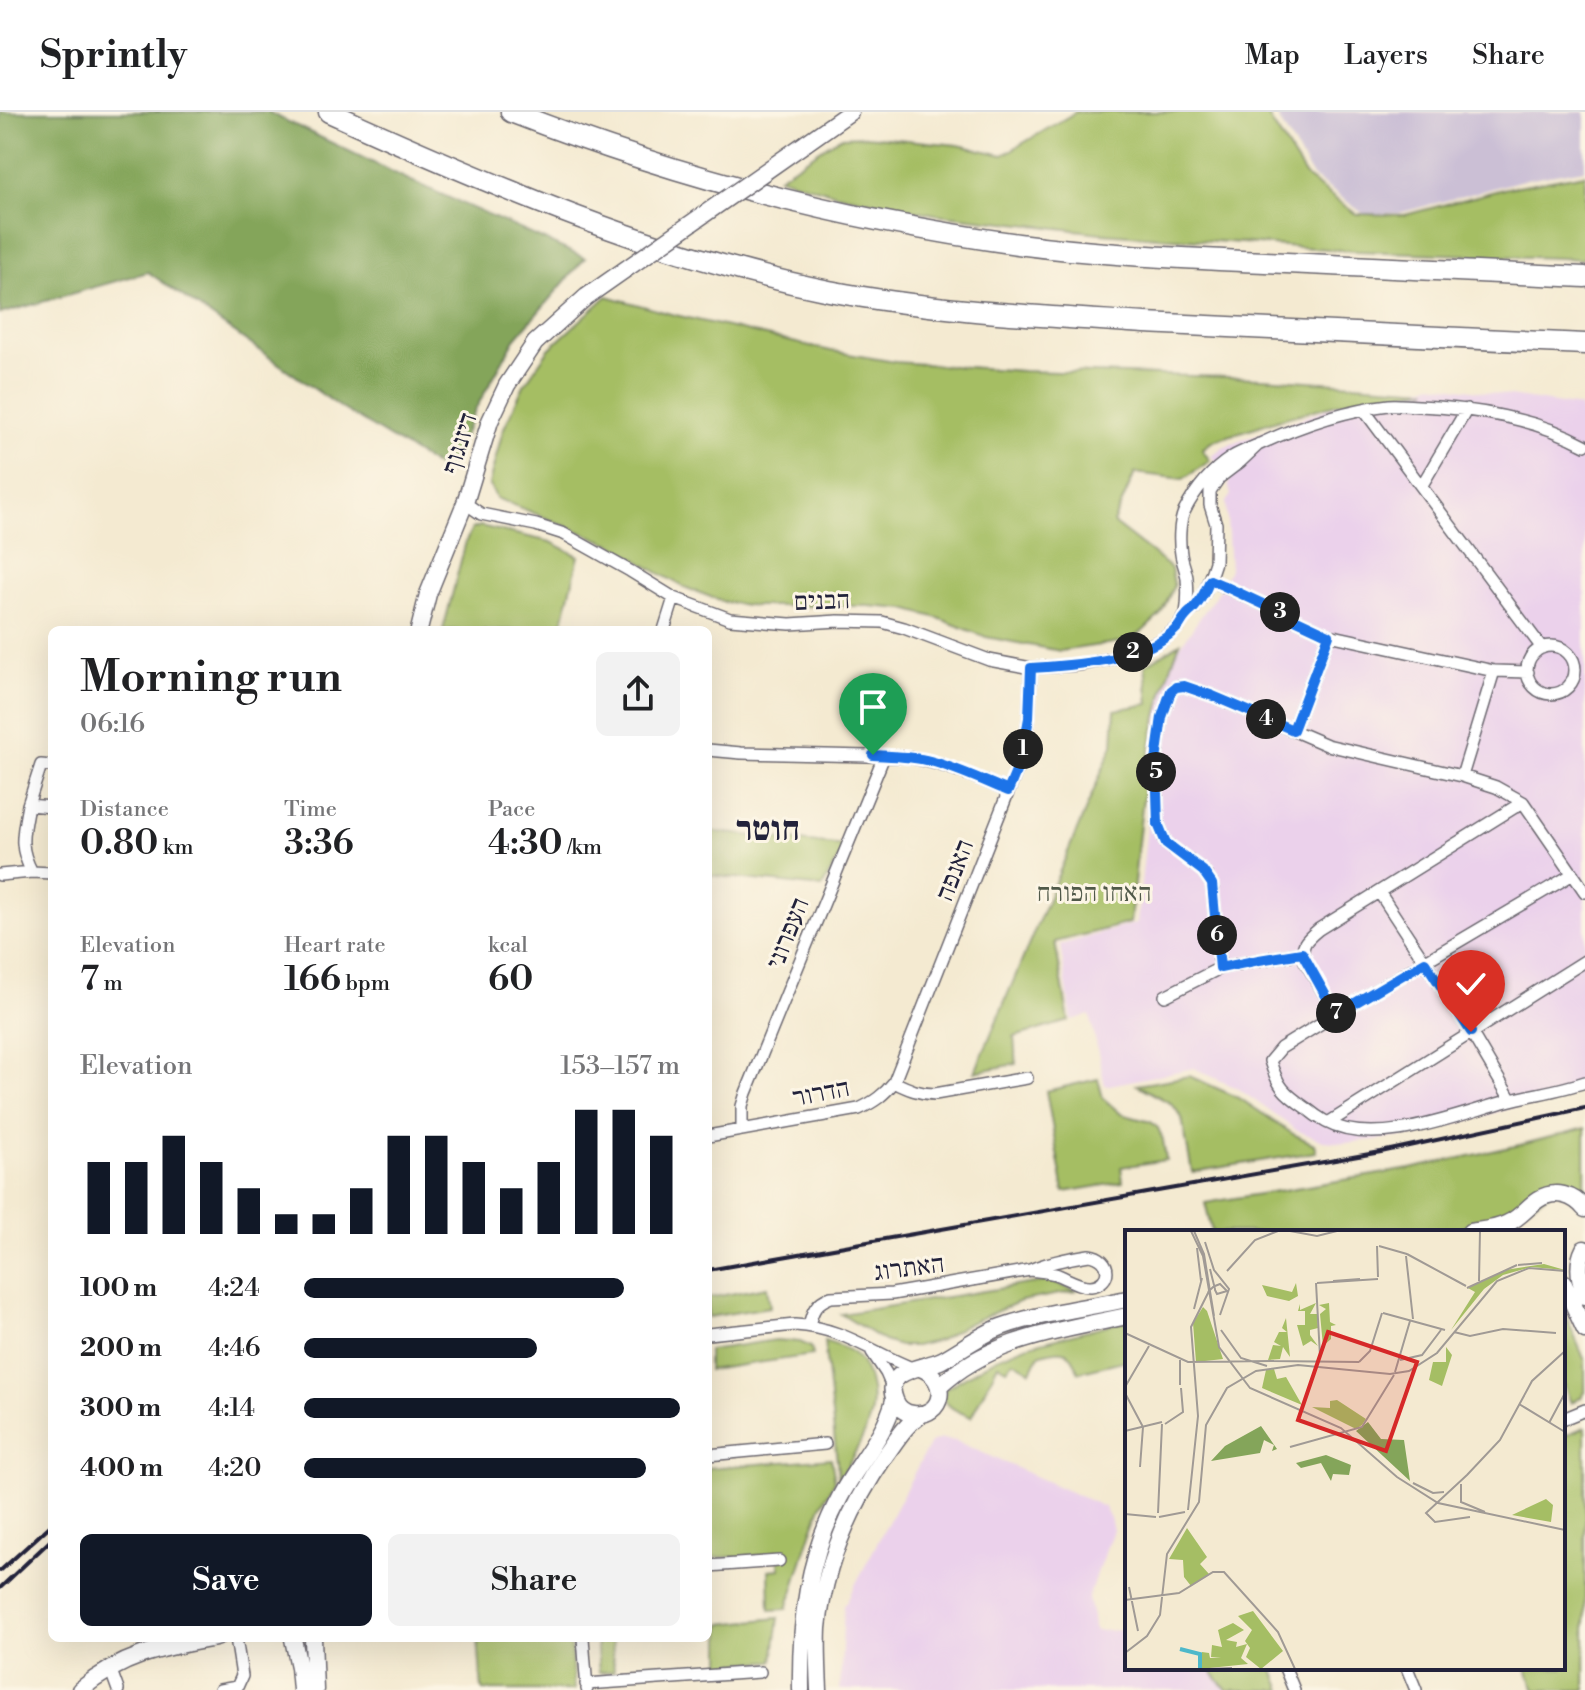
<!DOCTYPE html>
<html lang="en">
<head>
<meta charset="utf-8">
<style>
	body { margin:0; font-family:"Libre Bodoni","Frank Ruhl Libre",serif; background:#f2f2f2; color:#202124; height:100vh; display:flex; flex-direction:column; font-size:30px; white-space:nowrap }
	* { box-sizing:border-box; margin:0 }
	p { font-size:26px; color:#757577 }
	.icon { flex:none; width:44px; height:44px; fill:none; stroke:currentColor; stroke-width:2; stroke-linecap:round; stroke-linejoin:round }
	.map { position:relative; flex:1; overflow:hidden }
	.drawer { position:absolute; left:48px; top:514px; width:664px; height:1016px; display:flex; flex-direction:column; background:#fff; border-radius:12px; box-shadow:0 8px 32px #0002 }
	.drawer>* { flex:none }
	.pin { position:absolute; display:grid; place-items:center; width:68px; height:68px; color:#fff; margin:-82px -34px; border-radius:50% 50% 50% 0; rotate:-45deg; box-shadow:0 0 8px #0007 }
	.pin .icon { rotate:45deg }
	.km { position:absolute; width:40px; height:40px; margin:-20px; border-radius:50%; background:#222; color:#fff; font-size:22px; line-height:40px; text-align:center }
	.round { display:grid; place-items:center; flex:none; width:84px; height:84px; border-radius:12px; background:#f2f2f2 }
	.head { display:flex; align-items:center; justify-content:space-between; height:136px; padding:0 32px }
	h1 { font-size:44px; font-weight:600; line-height:60px }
	.figures { display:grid; grid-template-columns:repeat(3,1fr); gap:12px; height:136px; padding:8px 32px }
	.figures div { display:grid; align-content:center }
	.figures b { font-size:34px; font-weight:600 }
	.figures small { font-size:22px; font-weight:400 }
	.figures p { font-size:22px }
	.chart { height:224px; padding:16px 32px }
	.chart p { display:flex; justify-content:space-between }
	.chart svg { width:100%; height:144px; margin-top:8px; stroke:#111827; stroke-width:6 }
	.button { display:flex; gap:16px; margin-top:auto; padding:16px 32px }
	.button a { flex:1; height:92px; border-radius:12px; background:#111827; color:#fff; font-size:32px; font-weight:600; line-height:92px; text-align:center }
	.button a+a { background:#f2f2f2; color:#202124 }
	ul { padding:0 32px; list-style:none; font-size:26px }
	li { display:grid; grid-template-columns:128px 96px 1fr; align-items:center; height:60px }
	li i { height:20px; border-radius:10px; background:#111827 }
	header { display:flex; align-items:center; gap:48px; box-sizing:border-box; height:112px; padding:0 40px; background:#fff; border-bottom:2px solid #e0e0e0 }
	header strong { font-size:38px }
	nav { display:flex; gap:44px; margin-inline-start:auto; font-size:28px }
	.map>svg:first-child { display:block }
</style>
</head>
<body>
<header>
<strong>Sprintly</strong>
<nav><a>Map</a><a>Layers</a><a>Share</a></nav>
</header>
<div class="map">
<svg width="1585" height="1578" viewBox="0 0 1585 1578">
	<rect width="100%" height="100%" fill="#fcf5e5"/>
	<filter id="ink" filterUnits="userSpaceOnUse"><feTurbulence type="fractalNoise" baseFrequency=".0125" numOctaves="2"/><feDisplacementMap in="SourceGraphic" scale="16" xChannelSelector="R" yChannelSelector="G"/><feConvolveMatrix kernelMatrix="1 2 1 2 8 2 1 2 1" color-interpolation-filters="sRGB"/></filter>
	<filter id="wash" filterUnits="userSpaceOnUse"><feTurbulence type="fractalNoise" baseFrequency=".006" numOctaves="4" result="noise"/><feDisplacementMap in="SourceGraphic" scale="32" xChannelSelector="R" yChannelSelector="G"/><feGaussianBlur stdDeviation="1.8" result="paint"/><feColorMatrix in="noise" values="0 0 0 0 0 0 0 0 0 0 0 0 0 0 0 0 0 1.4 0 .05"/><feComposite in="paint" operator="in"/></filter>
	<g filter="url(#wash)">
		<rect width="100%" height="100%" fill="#f4ead1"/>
		<path fill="#ebd1eb" d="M 1434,272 L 1580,295 L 1585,314 L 1585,975 L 1417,1023 L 1346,1031 L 1323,1029 L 1296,1018 L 1240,978 L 1194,956 L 1105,974 L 1090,903 L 1072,908 L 1060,833 L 1137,811 L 1163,559 L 1222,474 L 1230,457 L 1226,390 L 1231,383 L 1228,372 L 1231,366 L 1211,344 L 1223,335 L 1348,289 Z
			M 941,1327 L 956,1329 L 1104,1395 L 1110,1406 L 1113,1418 L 1088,1486 L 1095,1519 L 1127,1518 L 1127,1556 L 1230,1556 L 1249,1578 L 840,1578 L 844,1494 L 930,1331 Z"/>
		<path fill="#cbbfd5" d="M 1274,0 L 1585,0 L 1585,57 L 1527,67 L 1399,101 L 1364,102 L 1313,65 Z"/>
		<path fill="#a5be64" stroke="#647050" stroke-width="2" d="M 1076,0 L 1265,0 L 1307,66 L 1356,102 L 1405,103 L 1507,76 L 1585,62 L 1585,147 L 1356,139 L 1101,121 L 934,102 L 836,82 L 779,65 L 840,25 L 866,24 L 958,33 L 1003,43 Z
			M 607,184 L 671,202 L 831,239 L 895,250 L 1023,259 L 1262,266 L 1428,277 L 1348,289 L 1277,308 L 1213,329 L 1202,337 L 1210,349 L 1183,367 L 1135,361 L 1113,411 L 1171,456 L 1174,473 L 1167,489 L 1160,503 L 1143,519 L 1127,529 L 1060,539 L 986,525 L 938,506 L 905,497 L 868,494 L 755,494 L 724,490 L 684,475 L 650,456 L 616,434 L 496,386 L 489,372 L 503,318 L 524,273 L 549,237 Z
			M 480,414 L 551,430 L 579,444 L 561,518 L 443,518 L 466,429 L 472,417 Z
			M 1180,531 C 1144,619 1140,717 1130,811 L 1055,830 L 1069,909 L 1014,925 L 1016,952 L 975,960 L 1113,633 L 1115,598 L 1149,592 L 1145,553 Z
			M 708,719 L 846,734 L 822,775 L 708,763 Z
			M 1189,964 L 1239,986 L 1293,1022 L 1314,1032 L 1316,1040 L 1192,1060 L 1182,1006 L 1172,992 L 1137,973 Z
			M 1098,967 L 1103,986 L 1121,1002 L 1151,1010 L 1158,1016 L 1163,1028 L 1166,1048 L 1121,1055 L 1123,1070 L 1064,1080 L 1046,979 Z
			M 1585,1016 L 1585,1080 L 1558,1076 L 1515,1102 L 1491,1112 L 1421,1120 L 1212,1120 L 1205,1091 L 1410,1057 L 1520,1033 Z
			M 1047,1169 L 1077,1179 L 1021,1189 L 965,1213 L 940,1228 L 915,1234 L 899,1234 L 884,1229 L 841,1202 Z
			M 767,1175 L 770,1195 L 708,1205 L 708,1186 Z
			M 1563,1197 L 1585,1249 L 1585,1280 L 1582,1285 L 1571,1291 L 1563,1270 Z
			M 1127,1208 L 1127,1248 L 1078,1260 C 1072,1235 1061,1236 1039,1243 L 1031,1259 L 1013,1249 L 1007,1257 L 998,1252 L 971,1305 C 960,1300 949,1297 943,1286 L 945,1277 L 997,1246 L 1026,1234 Z
			M 776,1228 L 800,1230 L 811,1235 L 813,1243 L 708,1258 L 708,1238 Z
			M 824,1229 C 834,1232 845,1235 853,1241 C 862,1248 866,1257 869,1268 C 880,1306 857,1336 839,1368 Z
			M 1585,1315 L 1585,1578 L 1535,1578 L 1526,1556 L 1563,1556 L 1563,1324 Z
			M 831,1346 L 835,1369 L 821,1394 L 811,1421 L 787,1497 L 770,1498 L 769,1458 L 780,1457 L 778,1443 L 708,1446 L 708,1356 Z
			M 779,1506 L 773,1549 L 721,1552 L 721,1512 Z
			M 478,1526 L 570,1526 L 574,1578 L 482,1578 Z
			M 596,1526 L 612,1526 L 614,1559 L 599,1560 Z
			M 1209,1556 L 1273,1556 L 1282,1578 L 1227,1578 Z"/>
		<path fill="#84a55a" stroke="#53644a" stroke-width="2" d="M 0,0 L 268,0 L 409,68 L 585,146 L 515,227 L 475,298 L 448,361 L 343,297 L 148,160 L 0,202 Z"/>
	</g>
	<g filter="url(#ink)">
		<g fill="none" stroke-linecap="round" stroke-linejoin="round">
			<defs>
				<path id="street" d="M 1364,298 L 1542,536
					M 1422,373 L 1467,297
					M 465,391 L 481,402 L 536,413 L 564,422 L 630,459 L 674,486 L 730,507 L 790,512 L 838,509 L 882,510 L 904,516 L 989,548 L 1031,556 L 1078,553 L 1110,547 L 1141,537 L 1162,528 L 1178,515 L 1186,502 L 1194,497 L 1205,480 L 1215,450 L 1216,412 L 1210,393 L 1210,379 L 1219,366 L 1240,350 L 1259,332
					M 1210,468 L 1329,523 L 1494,559 L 1528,560
					M 1186,502 C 1188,490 1188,478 1187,466 C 1186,458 1182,450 1181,442 C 1179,430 1179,411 1184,400 C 1195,378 1212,358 1232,345 C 1241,340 1251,336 1260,332 C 1299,314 1345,298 1389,293 C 1398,292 1409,294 1419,294 C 1473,296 1537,307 1585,333
					M 664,518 L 674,486
					M1527 558a24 24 0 1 1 48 0a24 24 0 1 1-48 0Z
					M 1293,618 L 1329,523
					M 708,638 L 741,641 L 908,645 C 943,651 975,665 1008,679
					M 1462,664 L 1494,559
					M 28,693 L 41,653 L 52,654
					M 32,760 C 18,734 23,721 28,693 L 52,695
					M 1573,762 L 1336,902 L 1281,936 L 1270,949 C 1278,975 1284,981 1306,996 C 1312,1001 1319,1006 1326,1010 C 1375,1037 1457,1003 1507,989 C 1533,982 1559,979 1585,970
					M 0,763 L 32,760 L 52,761
					M 1379,780 L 1471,920 L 1511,988
					M 1220,856 L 1212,772 L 1203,759 L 1166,731 L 1158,712 L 1156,649 L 1162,605 L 1171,579 L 1176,575 L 1184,574 L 1213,584 L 1327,633 L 1462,664 L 1496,675 L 1523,690 L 1585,780
					M 1165,884 L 1220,856 L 1259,848 L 1302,841
					M 1336,902 L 1305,849 C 1299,833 1307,827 1319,817 L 1523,690
					M 894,970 C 908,977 920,982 935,982 L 1027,966
					M 1328,1011 L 1585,849
					M 742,1018 L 742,994 L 746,981 L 884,644
					M 708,1024 L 859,997 C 874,990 884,983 894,970 L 1022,645 L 1029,606 L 1031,556
					M 1089,1143 C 1113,1146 1112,1172 1091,1174 C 1079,1175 1067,1166 1055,1162 C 1047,1160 1039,1159 1030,1158 C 1049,1150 1069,1146 1089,1143 Z
					M 809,1214 C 812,1199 816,1190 831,1185 L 892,1182 L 1030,1158
					M 708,1222 L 795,1213 C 844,1216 869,1239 912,1256
					M 872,1240 L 886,1261 L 893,1277
					M 1563,1307 L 1585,1298
					M 708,1343 L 825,1332
					M 708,1454 L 779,1449
					M 583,1526 L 587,1577
					M 110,1556 L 118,1578
					M 1285,1556 L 1294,1578
					M 1407,1556 L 1416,1578
					M 586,1572 L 760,1560
					M 220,1578 L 237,1575 L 242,1564 L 236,1526"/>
				<path id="secondary" d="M 806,31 L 850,0
					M 419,518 L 428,482 L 465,391 L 490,309 L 507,273 L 535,231 L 586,185
					M 1470,1120 C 1483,1118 1497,1117 1508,1111 C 1520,1106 1528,1094 1539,1087 C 1555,1077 1574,1083 1585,1097
					M 1584,1137 C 1576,1152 1579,1168 1585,1184
					M 1563,1170 L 1585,1218
					M 920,1256 C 950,1266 944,1306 913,1302 C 905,1301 898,1296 895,1288 C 882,1256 924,1257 942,1248 C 962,1237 980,1223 1001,1215 C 1040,1201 1086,1196 1127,1187
					M 939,1275 C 991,1226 1060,1219 1127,1204
					M 313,1526 L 315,1578
					M 293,1527 L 299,1555 L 301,1578
					M 80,1578 C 124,1542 161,1536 216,1526
					M 801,1578 C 800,1510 807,1446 840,1385 C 857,1352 885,1324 894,1288
					M 819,1578 C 818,1557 817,1536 818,1516 C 824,1454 850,1395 885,1344 C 896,1329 905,1313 921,1302"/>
				<path id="highway" d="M 329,0 C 490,73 655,144 829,179 C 933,199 1039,204 1145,211 C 1291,219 1438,225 1585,232
					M 511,0 C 677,65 842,108 1018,132 C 1100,143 1183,146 1265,150 C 1372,155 1478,160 1585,165"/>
			</defs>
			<use href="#street" stroke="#6c6870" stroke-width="14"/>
			<use href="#secondary" stroke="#6c6870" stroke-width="19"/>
			<use href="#highway" stroke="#6c6870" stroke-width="23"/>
			<use href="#street" stroke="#fff" stroke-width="11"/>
			<use href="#secondary" stroke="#fff" stroke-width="16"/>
			<use href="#highway" stroke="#fff" stroke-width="20"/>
			<path stroke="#22223b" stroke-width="4" d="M 708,1158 L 1381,1040 L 1585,996
				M 0,1459 L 52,1412
				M 0,1476 L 52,1427"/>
			<defs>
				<path id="secondary-bridge" d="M 586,185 L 806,31"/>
			</defs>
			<use href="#secondary-bridge" stroke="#6c6870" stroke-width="19" stroke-linecap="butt"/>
			<use href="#secondary-bridge" stroke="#fff" stroke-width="16"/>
		</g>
	</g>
	<g fill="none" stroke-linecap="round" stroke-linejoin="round" filter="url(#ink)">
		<defs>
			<path id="route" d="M 873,643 C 892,644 912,644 930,649 C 957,656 982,668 1008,679 L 1022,645 L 1029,606 L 1031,556 C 1075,553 1147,549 1179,514 C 1181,511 1183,507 1186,504 C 1193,496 1188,503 1195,495 C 1202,487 1206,478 1210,468 L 1222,473 L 1329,523 L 1293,618 L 1213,584 L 1184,574 L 1176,575 L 1171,579 L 1162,605 L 1156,649 L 1158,712 L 1166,731 L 1203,759 L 1212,772 L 1220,856 L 1259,848 L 1302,841 L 1336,902 L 1425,850 L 1471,920"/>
		</defs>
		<use href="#route" stroke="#fff" stroke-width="16"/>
		<use href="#route" stroke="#1a73e8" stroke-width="10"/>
	</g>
	<g text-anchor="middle" stroke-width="6" stroke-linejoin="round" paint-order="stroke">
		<g font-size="26" fill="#22223b" stroke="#fcf5e5">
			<text transform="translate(459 331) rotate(-72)" y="9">דיזנגוף</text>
			<text transform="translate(822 488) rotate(-2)" y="9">הבנים</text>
			<text transform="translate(954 758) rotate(-69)" y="9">האנפה</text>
			<text transform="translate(787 821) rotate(-68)" y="9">העפרוני</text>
			<text transform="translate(821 980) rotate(-11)" y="9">הדרור</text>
			<text transform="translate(909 1155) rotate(-7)" y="9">האתרוג</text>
		</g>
		<g font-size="26" fill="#505949" stroke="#fcf5e5">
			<text x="1094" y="789">האחו הפורח</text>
		</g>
		<g font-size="34" font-weight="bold" fill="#22223b" stroke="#fcf5e5">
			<text x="768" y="728">חוטר</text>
		</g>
	</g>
	<g transform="translate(1125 1118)">
		<rect width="440" height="440" fill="#f4ead1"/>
		<path d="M 419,34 L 440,40 L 406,37 L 378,45 L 359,59 L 326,100 L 350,62 L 343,58 L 380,40 ZM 171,53 L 173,66 L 164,71 L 142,66 L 137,55 L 167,62 ZM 191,73 L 185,84 L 192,84 L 193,98 L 185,100 L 185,105 L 193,116 L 186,111 L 178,116 L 172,95 L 180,95 L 180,81 L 173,81 L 175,74 L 175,80 ZM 204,73 L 205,92 L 211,95 L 206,96 L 206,109 L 198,116 L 195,84 L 201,79 L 194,75 ZM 78,77 L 82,81 L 98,129 L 71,132 L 68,93 ZM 161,88 L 165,127 L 158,117 L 155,129 L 143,130 L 148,115 L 156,116 L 149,112 L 154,102 L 162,102 L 157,98 ZM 321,117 L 327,125 L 317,156 L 304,150 L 308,132 L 321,132 ZM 149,139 L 152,149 L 161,147 L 177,175 L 137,158 L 141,140 ZM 212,170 L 241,189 L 237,195 L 231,199 L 187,177 L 205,178 L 205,171 ZM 421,269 L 428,275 L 426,292 L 387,285 ZM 62,298 L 82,327 L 75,334 L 84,344 L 66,356 L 59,347 L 58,330 L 44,329 ZM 128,381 L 158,421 L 136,439 L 121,427 L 125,418 L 120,411 L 127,400 L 113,386 ZM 108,393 L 119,400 L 101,410 L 112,412 L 111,417 L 122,414 L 116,428 L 123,434 L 75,439 L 77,422 L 84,423 L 85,428 L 96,428 L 86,427 L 87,415 L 97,417 L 93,400 Z" fill="#a5be64"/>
		<path d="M 243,192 L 256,209 L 279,210 L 285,251 L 231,201 ZM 136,196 L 152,219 L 147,221 L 149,215 L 139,210 L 135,223 L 86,231 L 100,216 ZM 201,225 L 226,235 L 224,245 L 208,244 L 206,251 L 196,233 L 176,238 L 171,233 Z" fill="#84a55a"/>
		<path fill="none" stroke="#4db8ca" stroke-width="4" d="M 55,419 L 75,424 L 75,439"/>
		<path fill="none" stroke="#a09a95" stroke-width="2" d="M 66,1 L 78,26 L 94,117 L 125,158 L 216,198 L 272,247 L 313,273 L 440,300M 69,1 L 79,24 L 89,86M 165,1 L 192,6 L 212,1M 80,12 L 89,40 L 104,59 L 95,85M 252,16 L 253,47M 254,16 L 282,24M 72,18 L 76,51M 282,24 L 341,56M 281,26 L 288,89M 393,35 L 417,33M 102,41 L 130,10 L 153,1M 208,51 L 235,49M 354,51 L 355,1M 191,53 L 195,126M 192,53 L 253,49M 342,58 L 392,35M 83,62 L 88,57 L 90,56 L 95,54 L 102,61 L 92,64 L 90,60 L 90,59 L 85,39M 69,79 L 77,48M 258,83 L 320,100M 96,100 L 116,128 L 142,136M 329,102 L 345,106 L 378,99 L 431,103M 0,103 L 63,132 L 149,131M 55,130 L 55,155M 275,130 L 297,125 L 316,100M 147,131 L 234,132M 234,132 L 245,121 L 257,83M 270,142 L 285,91M 0,157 L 24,116M 0,163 L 18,197 L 15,237M 394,174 L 440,202M 424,193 L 440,163M 40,194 L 58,182 L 56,158M 0,201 L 37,192M 165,217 L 237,197 L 269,145M 342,245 L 375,210 L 407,151 L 440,121M 342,245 L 301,283 L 310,292 L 345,287M 288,253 L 308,263 L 319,262M 336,254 L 336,272 L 360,282M 63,280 L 73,186 L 66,97 L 84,61M 33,283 L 37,194M 0,284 L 31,287M 34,287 L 60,282M 4,357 L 13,401M 0,370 L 54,363 L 88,342 L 99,342 L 153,402 L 170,439M 0,423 L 22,406 L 35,385 L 42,324 L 74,272 L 81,195 L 102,158 L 131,141 L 173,135 L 265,144 L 284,141 L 312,123 L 372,51 L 404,38 L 440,41M 81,439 L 107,438"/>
		<path fill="#d62828" fill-opacity="0.15" stroke="#d62828" stroke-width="4" d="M 203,102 L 292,132 L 261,221 L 173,190 Z"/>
		<rect width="440" height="440" fill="none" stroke="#22223b" stroke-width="4"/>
	</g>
</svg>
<div class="pin" style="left:873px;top:643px;background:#1e9e55"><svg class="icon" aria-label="arrive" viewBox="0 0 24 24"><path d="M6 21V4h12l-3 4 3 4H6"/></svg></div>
<div class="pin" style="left:1471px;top:920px;background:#d93025"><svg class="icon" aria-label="check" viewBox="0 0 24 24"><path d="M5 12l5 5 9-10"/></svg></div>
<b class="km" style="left:1023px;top:637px">1</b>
<b class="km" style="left:1133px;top:540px">2</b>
<b class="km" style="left:1280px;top:500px">3</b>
<b class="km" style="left:1266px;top:607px">4</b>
<b class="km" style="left:1156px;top:660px">5</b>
<b class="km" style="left:1217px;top:823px">6</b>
<b class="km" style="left:1336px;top:901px">7</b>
<section class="drawer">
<div class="head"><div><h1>Morning run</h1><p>06:16</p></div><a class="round"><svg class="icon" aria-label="share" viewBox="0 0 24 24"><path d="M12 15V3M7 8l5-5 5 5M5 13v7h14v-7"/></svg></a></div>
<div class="figures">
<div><p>Distance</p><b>0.80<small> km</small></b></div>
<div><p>Time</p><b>3:36</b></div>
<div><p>Pace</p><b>4:30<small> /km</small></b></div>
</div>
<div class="figures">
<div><p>Elevation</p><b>7<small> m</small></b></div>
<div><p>Heart rate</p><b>166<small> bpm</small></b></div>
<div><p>kcal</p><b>60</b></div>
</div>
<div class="chart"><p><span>Elevation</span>153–157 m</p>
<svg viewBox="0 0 160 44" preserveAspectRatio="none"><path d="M5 44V22M15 44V22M25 44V14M35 44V22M45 44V30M55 44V38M65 44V38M75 44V30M85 44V14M95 44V14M105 44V22M115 44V30M125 44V22M135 44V6M145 44V6M155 44V14"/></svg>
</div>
<ul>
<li><b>100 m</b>4:24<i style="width:85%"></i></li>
<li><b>200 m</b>4:46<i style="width:62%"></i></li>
<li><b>300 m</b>4:14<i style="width:100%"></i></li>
<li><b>400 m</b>4:20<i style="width:91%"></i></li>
</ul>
<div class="button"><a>Save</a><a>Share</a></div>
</section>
</div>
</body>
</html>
